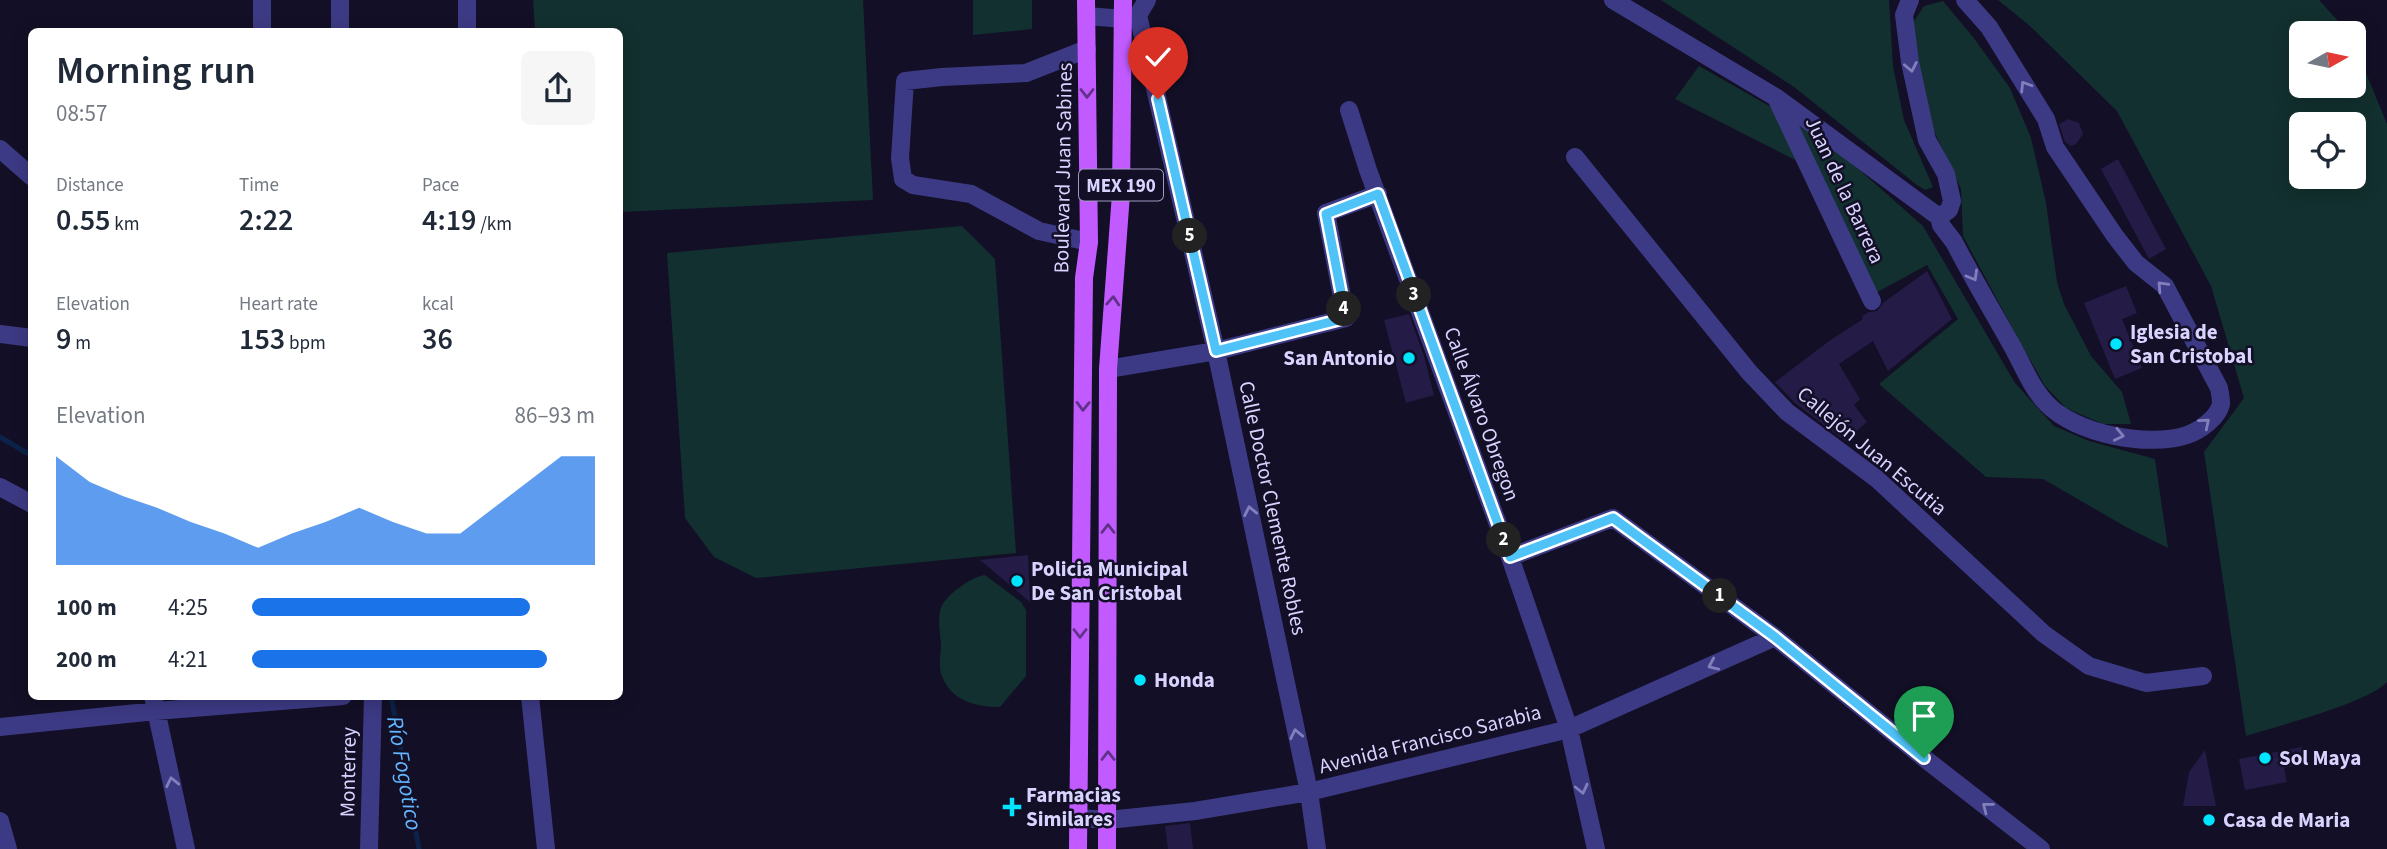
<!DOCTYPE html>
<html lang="en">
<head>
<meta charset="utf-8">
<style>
	body { margin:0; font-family:"Source Sans 3",sans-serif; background:#f6f6f7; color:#1f2937; height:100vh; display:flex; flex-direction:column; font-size:26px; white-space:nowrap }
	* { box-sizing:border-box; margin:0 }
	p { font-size:23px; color:#747a83 }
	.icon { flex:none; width:38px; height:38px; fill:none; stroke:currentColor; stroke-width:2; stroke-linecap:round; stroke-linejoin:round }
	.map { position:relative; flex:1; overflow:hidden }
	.side { position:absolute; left:28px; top:28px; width:595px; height:672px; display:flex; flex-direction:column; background:#fff; border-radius:10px; box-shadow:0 4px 18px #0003 }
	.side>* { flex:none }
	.needle { width:46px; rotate:81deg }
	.controls { position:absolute; left:2289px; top:21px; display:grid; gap:14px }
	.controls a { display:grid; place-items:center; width:77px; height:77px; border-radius:10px; background:#fff; box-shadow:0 4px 18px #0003; font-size:35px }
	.pin { position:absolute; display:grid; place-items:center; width:60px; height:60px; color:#fff; margin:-72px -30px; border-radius:50% 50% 50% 0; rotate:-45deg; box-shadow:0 0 7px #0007 }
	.pin .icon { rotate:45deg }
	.km { position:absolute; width:35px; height:35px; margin:-18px; border-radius:50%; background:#222; color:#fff; font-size:19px; line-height:35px; text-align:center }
	.round { display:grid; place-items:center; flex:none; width:74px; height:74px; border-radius:10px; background:#f6f6f7 }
	.headline { display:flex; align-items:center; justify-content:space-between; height:119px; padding:0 28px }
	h1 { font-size:38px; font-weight:600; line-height:52px }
	.figures { display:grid; grid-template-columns:repeat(3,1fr); gap:10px; height:119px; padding:7px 28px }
	.figures div { display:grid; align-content:center }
	.figures b { font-size:30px; font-weight:600 }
	.figures small { font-size:19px; font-weight:400 }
	.figures p { font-size:19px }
	.chart { height:196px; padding:14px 28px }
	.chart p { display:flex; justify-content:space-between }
	.chart svg { width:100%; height:126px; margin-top:7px; fill:#1a73e8; opacity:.7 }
	ul { padding:0 28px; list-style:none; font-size:23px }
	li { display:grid; grid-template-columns:112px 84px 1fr; align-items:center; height:52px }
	li i { height:18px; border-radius:9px; background:#1a73e8 }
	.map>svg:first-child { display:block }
</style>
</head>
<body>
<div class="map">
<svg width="2387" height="849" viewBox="0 0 2387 849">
	<rect width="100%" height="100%" fill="#130f26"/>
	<path fill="#12302f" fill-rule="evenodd" d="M 533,0 L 863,0 L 873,200 L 620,212 L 620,32 L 535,31 Z
		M 973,0 L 1032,0 L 1032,29 L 973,35 Z
		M 1661,0 L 1889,0 L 1893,66 L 1904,120 L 1933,187 L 1925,190 L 1917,185 L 1794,87 Z
		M 1998,0 L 2319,0 L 2349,33 L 2301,33 L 2301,86 L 2354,86 L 2354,44 L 2387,124 L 2387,682 C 2368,703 2277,726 2246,736 L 2204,452 L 2244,398 L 2211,286 L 2117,111 L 2030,26 ZM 2301,124 L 2354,124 L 2354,177 L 2301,177 Z
		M 1943,1 L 1973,37 L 2010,88 L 2031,138 L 2046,203 L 2057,282 L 2064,304 L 2091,356 L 2122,392 L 2131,424 L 2103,424 L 2066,408 L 2045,386 L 2021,344 L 1963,236 L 1961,189 L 1935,133 L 1921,90 L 1912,24 L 1924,6 Z
		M 1699,66 L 1789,117 L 1855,166 L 1923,226 L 2015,383 L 2054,426 L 2089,441 L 2155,459 L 2168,548 L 2126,527 L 2043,479 L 1986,477 L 1879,384 L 1958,319 L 1927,265 L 1874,294 L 1815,170 L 1675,99 Z
		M 962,226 L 995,259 L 1016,553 L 756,578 L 714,557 L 685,518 L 667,253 Z
		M 985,575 L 1021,602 L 1026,610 L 1026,676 L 1000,707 C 976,707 951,701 942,676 C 938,667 941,653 941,644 C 940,633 938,621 940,611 C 943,596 971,577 985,575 Z"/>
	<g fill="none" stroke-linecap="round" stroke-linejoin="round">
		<path stroke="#0c2248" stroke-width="5" d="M 0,437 L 32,456
			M 391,696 L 419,849"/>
	</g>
	<path fill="#241b47" d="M 2068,119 L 2079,123 L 2083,134 L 2076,144 L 2071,146 L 2065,142 L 2059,124 Z
		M 2118,159 L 2166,249 L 2149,259 L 2101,169 Z
		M 1927,271 L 1952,319 L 1888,371 L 1873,341 L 1839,364 L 1860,399 L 1854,405 L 1867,422 L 1845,441 L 1795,403 L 1775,382 L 1829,341 L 1863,319 L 1862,316 L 1869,312 L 1877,311 L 1883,303 Z
		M 2126,286 L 2137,313 L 2122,319 L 2142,368 L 2115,379 L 2084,303 Z
		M 1409,314 L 1424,356 L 1434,395 L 1406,403 L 1384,320 Z
		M 1028,555 L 1030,602 L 980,560 Z
		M 2302,747 L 2305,764 L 2284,768 L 2287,782 L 2245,790 L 2239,759 Z
		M 2205,750 L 2216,806 L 2183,806 L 2189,772 Z
		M 1190,823 L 1193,849 L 1168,849 L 1165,826 Z"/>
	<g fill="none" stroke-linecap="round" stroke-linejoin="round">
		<path stroke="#3d3a85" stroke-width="18" d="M 262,0 L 262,32
			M 340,0 L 340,32
			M 1613,0 L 1777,98 L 1939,217
			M 1910,0 L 1904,15 L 1910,62 L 1927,140 L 1946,174 L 1952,201 L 1949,210 L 1939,217
			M 1138,15 L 1216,351 L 1309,792 L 1317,849
			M 1087,16 L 1124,19 L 1138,15 L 1147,0
			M 467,32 L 467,0
			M 1087,49 L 1026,73 L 942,77 L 905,81 L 900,158 L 903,179 L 913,185 L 971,194 L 1039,231 L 1089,242
			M 1778,102 L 1872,301
			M 1349,110 L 1368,170 L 1510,557 L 1569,729 L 1596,849
			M 0,149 L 32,177
			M 1575,157 L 1749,372 L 1787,412 L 1877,479 L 2044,634 L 2089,666 L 2146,683 L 2203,676
			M 1939,217 L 1941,225 L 1954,242 C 1972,277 1992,310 2011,344 C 2022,363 2031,388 2047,404 C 2076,434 2148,448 2187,435 C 2199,431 2218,418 2221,404 C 2221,399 2220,393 2219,388 L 2165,286 L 2136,263 L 2115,236 L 2055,147 L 2046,119 L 1989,27 L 1965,0
			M 0,334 L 32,338
			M 1108,369 L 1216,351 L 1346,318 L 1326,213 L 1378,194
			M 0,487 L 32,504
			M 1510,557 L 1613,518 L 1775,637 L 1924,758 L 2041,849
			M 153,696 L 186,849
			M 530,696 L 546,849
			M 0,727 L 156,711 L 343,696
			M 1079,818 L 1108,820 L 1195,811 L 1309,792 L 1569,729 L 1775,637
			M 0,821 L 8,849
			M 369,849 L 373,696"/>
		<path stroke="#c25bff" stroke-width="18" d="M 1078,849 L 1084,278 L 1089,242 L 1086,0
			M 1107,849 L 1108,369 L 1121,194 L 1123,0"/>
	</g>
	<defs><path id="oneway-chevron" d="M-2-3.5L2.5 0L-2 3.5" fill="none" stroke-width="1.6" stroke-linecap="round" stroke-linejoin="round" transform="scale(1.75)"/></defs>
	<g stroke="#837fbc">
		<use href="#oneway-chevron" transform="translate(1911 67) rotate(79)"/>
		<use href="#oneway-chevron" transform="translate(2025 86) rotate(-122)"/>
		<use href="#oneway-chevron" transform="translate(1973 276) rotate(60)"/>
		<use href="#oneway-chevron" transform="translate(2162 286) rotate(-133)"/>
		<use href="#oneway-chevron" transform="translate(2205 423) rotate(-40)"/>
		<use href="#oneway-chevron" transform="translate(2119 435) rotate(12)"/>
		<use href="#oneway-chevron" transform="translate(1250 511) rotate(-102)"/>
		<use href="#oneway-chevron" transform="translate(1713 665) rotate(156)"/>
		<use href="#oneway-chevron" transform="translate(1296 734) rotate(-102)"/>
		<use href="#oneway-chevron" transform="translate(172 782) rotate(-102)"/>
		<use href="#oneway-chevron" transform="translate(1582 789) rotate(77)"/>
		<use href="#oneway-chevron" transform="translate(1987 807) rotate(-142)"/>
	</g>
	<g stroke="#623188">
		<use href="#oneway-chevron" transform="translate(1087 93) rotate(90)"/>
		<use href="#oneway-chevron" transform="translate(1113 301) rotate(-86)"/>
		<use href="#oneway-chevron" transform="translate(1083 406) rotate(91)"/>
		<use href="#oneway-chevron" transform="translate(1108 529) rotate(-90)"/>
		<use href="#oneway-chevron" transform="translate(1080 633) rotate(90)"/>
		<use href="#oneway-chevron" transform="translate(1108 756) rotate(-90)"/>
	</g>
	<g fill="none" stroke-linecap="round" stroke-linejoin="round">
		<defs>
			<path id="route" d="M 1158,99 L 1216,351 L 1346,318 L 1326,214 L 1378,194 L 1510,557 L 1613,518 L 1775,637 L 1924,758"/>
		</defs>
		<use href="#route" stroke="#fff" stroke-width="14"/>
		<use href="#route" stroke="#4fc3f7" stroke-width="9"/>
	</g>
	<g fill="#00e5ff" stroke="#130f26" stroke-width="2.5">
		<circle cx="2116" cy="344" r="7"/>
		<circle cx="1409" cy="358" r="7"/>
		<circle cx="1017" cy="581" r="7"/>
		<circle cx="1140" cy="680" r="7"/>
		<circle cx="2265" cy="758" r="7"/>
		<path d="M1008.5 796.5h7v7h7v7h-7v7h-7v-7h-7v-7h7z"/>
		<circle cx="2209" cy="820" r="7"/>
	</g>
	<g text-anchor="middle" stroke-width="5" stroke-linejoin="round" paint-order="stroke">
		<rect fill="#130f26" stroke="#9e99be" stroke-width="2" x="1079" y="169.5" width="84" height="31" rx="5"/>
		<g font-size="19" font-weight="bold" fill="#d9d4ff">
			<text x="1121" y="192">MEX 190</text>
		</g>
		<g font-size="21" fill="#d9d4ff" stroke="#130f26">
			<text transform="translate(1063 168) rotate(-89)" y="7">Boulevard Juan Sabines</text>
			<text transform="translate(1845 190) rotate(65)" y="7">Juan de la Barrera</text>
			<text transform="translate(1482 414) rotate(70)" y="7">Calle Álvaro Obregon</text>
			<text transform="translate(1872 451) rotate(40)" y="7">Callejón Juan Escutia</text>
			<text transform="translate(1273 508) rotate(78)" y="7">Calle Doctor Clemente Robles</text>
			<text transform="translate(1430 739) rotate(-14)" y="7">Avenida Francisco Sarabia</text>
			<text transform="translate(348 772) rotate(-89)" y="7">Monterrey</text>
		</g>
		<g font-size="21" font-weight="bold" fill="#d9d4ff" stroke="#130f26" text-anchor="start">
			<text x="2130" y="339">Iglesia de<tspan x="2130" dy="24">San Cristobal</tspan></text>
			<text x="1395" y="365" text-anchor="end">San Antonio</text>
			<text x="1031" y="576">Policia Municipal<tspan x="1031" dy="24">De San Cristobal</tspan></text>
			<text x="1154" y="687">Honda</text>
			<text x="2279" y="765">Sol Maya</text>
			<text x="1026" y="802">Farmacias<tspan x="1026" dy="24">Similares</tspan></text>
			<text x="2223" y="827">Casa de Maria</text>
		</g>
		<g font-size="23" font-style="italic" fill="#62b6ff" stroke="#130f26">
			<text transform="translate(405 773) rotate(80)" y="8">Río Fogotico</text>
		</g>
	</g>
</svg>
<div class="controls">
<a><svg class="needle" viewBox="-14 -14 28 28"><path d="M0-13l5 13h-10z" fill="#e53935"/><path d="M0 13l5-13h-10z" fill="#747a83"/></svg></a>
<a><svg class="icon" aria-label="locate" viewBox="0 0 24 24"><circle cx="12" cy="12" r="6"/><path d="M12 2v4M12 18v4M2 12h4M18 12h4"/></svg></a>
</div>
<div class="pin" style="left:1924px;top:758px;background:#1e9e55"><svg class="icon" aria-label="arrive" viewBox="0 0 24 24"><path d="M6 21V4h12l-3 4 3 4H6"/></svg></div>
<div class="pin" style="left:1158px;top:99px;background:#d93025"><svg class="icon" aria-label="check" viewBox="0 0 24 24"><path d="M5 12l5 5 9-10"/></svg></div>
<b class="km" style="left:1720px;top:596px">1</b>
<b class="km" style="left:1504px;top:540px">2</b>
<b class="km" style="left:1414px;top:295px">3</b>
<b class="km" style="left:1344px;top:309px">4</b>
<b class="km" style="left:1190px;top:236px">5</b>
<section class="side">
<div class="headline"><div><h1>Morning run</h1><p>08:57</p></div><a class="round"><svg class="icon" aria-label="share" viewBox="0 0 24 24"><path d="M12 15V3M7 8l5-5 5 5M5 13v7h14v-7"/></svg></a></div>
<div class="figures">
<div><p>Distance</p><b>0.55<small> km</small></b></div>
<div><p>Time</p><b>2:22</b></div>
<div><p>Pace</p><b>4:19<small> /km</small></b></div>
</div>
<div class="figures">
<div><p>Elevation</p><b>9<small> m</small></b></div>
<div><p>Heart rate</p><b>153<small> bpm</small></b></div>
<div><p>kcal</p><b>36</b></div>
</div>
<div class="chart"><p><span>Elevation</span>86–93 m</p>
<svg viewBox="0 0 160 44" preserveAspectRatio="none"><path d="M0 44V6L10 15L20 20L30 24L40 29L50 33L60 38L70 33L80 29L90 24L100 29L110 33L120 33L130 24L140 15L150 6L160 6V44z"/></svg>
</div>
<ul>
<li><b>100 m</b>4:25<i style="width:81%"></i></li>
<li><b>200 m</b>4:21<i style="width:86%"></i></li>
</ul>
</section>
</div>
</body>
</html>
